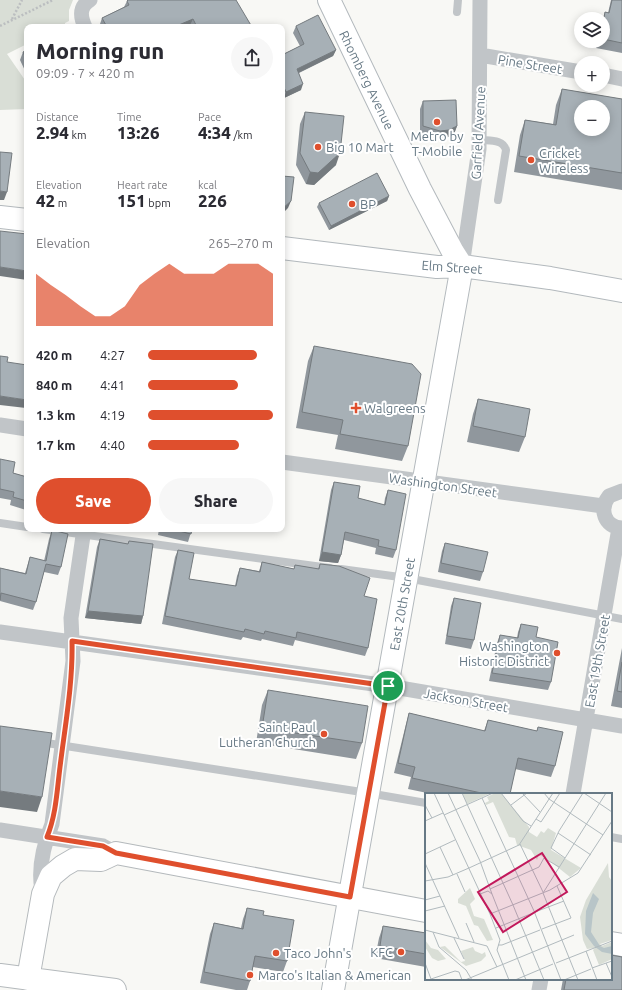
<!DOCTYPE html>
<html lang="en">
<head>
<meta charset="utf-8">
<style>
	body { margin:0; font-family:Ubuntu,sans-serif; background:#f7f7f7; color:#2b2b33; height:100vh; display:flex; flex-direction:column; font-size:15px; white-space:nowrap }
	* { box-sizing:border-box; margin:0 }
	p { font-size:13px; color:#7c7c81 }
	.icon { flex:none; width:22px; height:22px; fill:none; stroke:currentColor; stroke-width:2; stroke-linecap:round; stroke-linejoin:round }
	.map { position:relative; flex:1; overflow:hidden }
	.panel { position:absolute; left:24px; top:24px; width:261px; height:508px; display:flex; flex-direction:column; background:#fff; border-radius:8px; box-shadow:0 2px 10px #0003 }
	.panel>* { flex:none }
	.buttons { position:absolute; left:574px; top:12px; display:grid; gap:8px }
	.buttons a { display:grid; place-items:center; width:36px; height:36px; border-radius:50%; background:#fff; box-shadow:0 2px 10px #0003; font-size:20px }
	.pin { position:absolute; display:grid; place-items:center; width:34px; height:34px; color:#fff; margin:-17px; border:2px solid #fff; border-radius:50%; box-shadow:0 1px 4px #0007 }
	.round { display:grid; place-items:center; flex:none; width:42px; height:42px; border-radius:21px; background:#f7f7f7 }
	.overview { display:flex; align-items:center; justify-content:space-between; height:68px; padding:0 12px }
	h1 { font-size:22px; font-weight:800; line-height:30px }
	.metrics { display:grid; grid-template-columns:repeat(3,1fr); gap:6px; height:68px; padding:4px 12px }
	.metrics div { display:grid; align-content:center }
	.metrics b { font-size:17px; font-weight:800 }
	.metrics small { font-size:11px; font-weight:400 }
	.metrics p { font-size:11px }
	.chart { height:112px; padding:8px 12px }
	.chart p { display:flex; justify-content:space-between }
	.chart svg { width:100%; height:72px; margin-top:4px; fill:#df4f2d; opacity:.7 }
	.action { display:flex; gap:8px; margin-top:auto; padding:8px 12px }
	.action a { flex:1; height:46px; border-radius:24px; background:#df4f2d; color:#fff; font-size:16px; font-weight:800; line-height:46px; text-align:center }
	.action a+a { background:#f7f7f7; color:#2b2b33 }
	ul { padding:0 12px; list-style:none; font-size:13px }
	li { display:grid; grid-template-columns:64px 48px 1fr; align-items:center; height:30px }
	li i { height:10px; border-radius:5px; background:#df4f2d }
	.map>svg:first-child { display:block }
</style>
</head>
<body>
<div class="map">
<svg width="622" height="990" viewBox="0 0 622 990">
	<rect width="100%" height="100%" fill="#f8f8f5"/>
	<path fill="#d9ded6" d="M 0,0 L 73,0 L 69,10 L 69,21 L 65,23 L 65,25 L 61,27 L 27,27 L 27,44 L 7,54 L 27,83 L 27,109 L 0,110 Z"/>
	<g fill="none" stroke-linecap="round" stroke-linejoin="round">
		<defs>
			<path id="secondary" d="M 329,0 L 420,189 L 453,252 L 462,266
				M 0,217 L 27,220
				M 282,248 L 437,267 L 462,266 L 550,278 L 622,291
				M 333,990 L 462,266"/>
			<path id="primary" d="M 611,943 L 622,945
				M 0,975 L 115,990
				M 28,979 L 43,894 L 51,876 L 63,866 L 75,859 L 101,860 L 116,853 L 426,911"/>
		</defs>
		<use href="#secondary" stroke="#b3b9bd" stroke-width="24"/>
		<use href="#primary" stroke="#b4b9bc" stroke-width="24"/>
		<path stroke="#bbbec0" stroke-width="2.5" stroke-dasharray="2 2" stroke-linecap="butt" d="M 12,19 L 22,0
			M 0,26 L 53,0"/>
		<path stroke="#c1c5c8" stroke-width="8" d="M 457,12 L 458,0
			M 480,140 C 490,141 503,139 506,150 L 498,200
			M 0,523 L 27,527
			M 43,529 L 330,568
			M 341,569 L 407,578 L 622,619
			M 40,742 L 368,793 L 426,803
			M 611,837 L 622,839"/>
		<path stroke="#c1c5c8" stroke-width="15" d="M 85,27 C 80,16 79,7 90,0
			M 480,55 L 581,72
			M 603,75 L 622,79
			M 462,266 L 479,149 L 480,0
			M 0,425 L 27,429
			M 282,462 L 603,506
			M 622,491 L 609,496 C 599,509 604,527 622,528
			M 0,632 L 388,686 L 622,726
			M 573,794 L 619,528
			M 0,830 L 103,846 L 116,853
			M 42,890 C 38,869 44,844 52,824 L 73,661 L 71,618 L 84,529
			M 539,990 L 541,979"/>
		<use href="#secondary" stroke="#fff" stroke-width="22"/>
		<use href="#primary" stroke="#fff" stroke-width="22"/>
	</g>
	<path fill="#90979d" d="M 611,0 L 622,0 L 622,53 L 596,48 L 598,41 L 603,41 L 603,19 L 605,12 L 608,13 Z
		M 127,1 L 252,27 L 191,27 L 190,25 L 186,27 L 101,27 L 100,24 L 102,18 L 124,7 Z
		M 296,26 L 336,50 L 333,56 L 299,73 L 301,90 L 284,98 L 282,94 L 282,55 L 300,46 L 293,33 Z
		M 27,50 L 27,75 L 20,60 L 23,52 Z
		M 562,89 L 622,99 L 622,190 L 514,172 L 520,135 L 525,120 L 553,124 L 556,105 Z
		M 423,101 L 457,126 L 454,134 L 446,138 L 437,139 L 420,135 L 420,109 Z
		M 305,112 L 336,165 L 314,185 L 306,184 L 296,165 L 300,124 Z
		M 389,196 L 387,201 L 329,230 L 317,207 L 319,203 Z
		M 314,346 L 408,446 L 402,461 L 335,449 L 338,435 L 296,428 L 308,361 Z
		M 478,399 L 525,437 L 519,452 L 467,442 L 473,414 Z
		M 0,459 L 13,473 L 27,477 L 27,507 L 26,510 L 10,505 L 11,500 L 0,498 Z
		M 334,482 L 358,498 L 384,505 L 385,498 L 388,490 L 396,550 L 393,558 L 375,554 L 376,548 L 344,540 L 341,555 L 338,563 L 319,561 L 331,490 Z
		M 159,529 L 192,529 L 188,542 L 158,535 Z
		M 52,530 L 61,567 L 58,575 L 44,572 L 36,602 L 33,610 L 0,601 L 0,568 L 25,573 L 30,557 L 44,561 L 49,539 Z
		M 100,539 L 128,544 L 129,541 L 143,616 L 141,624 L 85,618 L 97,547 Z
		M 445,543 L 483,572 L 480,581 L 438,572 L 442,551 Z
		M 178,550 L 189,579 L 235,586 L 237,576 L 240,568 L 259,571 L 262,562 L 294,569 L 295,565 L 318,569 L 320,564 L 364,596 L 368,648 L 365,656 L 295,640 L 293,646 L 262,639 L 261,641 L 243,637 L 241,640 L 162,624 L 175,557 Z
		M 454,598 L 474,640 L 471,649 L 445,644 L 451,606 Z
		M 521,624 L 536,637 L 551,682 L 548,690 L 489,681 L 497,643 L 500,635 L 517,638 L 518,632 Z
		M 622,648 L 622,708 L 611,706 Z
		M 268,690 L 362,743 L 356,759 L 256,743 L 262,705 Z
		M 409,713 L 484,731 L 488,720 L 537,731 L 538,727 L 555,766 L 551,777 L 515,769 L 510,794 L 432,794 L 408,789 L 411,777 L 394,773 L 406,724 Z
		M 247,908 L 263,915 L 287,961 L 283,972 L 253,967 L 250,981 L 247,990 L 236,990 L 200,983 L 210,934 L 214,923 L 241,928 L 243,919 Z
		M 383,926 L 426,933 L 426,967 L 375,958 L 379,938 Z
		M 563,979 L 611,979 L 622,990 L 561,990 Z"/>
	<path fill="#757b7f" d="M 193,19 L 190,25 L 186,27 L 174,27 Z
		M 336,50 L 333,56 L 294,75 L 297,69 Z
		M 303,84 L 301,90 L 284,98 L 286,92 Z
		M 457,126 L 454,134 L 446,138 L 437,139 L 440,131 Z
		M 340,153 L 336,165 L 314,185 L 306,184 L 310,172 Z
		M 0,191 L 7,192 L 4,200 L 0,200 Z
		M 389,196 L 387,201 L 329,230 L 331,226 Z
		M 291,201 L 288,208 L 282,214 L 282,209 Z
		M 0,267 L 27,271 L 27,280 L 0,276 Z
		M 0,396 L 27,400 L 27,405 L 26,408 L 0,405 Z
		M 322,552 L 341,555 L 338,563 L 319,561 Z
		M 88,611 L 143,616 L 141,624 L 85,618 Z
		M 0,791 L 42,797 L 37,812 L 0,807 Z"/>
	<path fill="#a7b0b6" stroke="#757b7f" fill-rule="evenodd" d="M 128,0 L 236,0 L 252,27 L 197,27 L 193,19 L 174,27 L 169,27 L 169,25 L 165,27 L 107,27 L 102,18 L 129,5 L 127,1 Z
		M 612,0 L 622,0 L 622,43 L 603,39 L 603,23 L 605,12 L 609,13 Z
		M 318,15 L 336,50 L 297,69 L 303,84 L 286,92 L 282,83 L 282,55 L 304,44 L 296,26 Z
		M 27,50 L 27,61 L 23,52 Z
		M 562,89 L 622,99 L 622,173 L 519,156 L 525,120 L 556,125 ZM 581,107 L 603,107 L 603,129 L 581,129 Z
		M 456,100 L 457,126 L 449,130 L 440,131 L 423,126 L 423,101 Z
		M 305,112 L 344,116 L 340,153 L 318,173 L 310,172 L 300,153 Z
		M 0,152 L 12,153 L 7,192 L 0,191 Z
		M 377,173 L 389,196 L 331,226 L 319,203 Z
		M 282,176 L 294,177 L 291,201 L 282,209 Z
		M 0,231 L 27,234 L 27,271 L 0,267 Z
		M 314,346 L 412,364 L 421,374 L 408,446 L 340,434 L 343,420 L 302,412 Z
		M 0,356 L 8,357 L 7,362 L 27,365 L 27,400 L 0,396 Z
		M 478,399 L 530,409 L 525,437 L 473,426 Z
		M 0,459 L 15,462 L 13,473 L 27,477 L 27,501 L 13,497 L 14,492 L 0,489 Z
		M 334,482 L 360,486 L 358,498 L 385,505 L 388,490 L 406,494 L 396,550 L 378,546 L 379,540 L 345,532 L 341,555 L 322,552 Z
		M 171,529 L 192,529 L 191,534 Z
		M 52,530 L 68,534 L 61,567 L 46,564 L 36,602 L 1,593 L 0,600 L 0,568 L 26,574 L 30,557 L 46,561 Z
		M 100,539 L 128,544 L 129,541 L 153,544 L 143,616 L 88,611 Z
		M 445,543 L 488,552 L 483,572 L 441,563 Z
		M 178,550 L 194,553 L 189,579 L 236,586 L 240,568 L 260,572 L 262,562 L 294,569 L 295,565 L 319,569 L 320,564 L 339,566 L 370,578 L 364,596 L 377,599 L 368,648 L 297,632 L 296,638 L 265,631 L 264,634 L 245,629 L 244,632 L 165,616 Z
		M 454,598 L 481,603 L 474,640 L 447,636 Z
		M 521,624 L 538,627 L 536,637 L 558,642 L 551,682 L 492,673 L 500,635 L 518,638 Z
		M 622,662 L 622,692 L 617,691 Z
		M 268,690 L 368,706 L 362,743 L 262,728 Z
		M 409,713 L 485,731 L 488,720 L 537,731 L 538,727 L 563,732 L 555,766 L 518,758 L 510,794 L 486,794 L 412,778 L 415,767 L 398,763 Z
		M 0,726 L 52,733 L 42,797 L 0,791 Z
		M 247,908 L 264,911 L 263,915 L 294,920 L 287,961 L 255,956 L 250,981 L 204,972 L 214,923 L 243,929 Z
		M 383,926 L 426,933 L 426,954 L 380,946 Z
		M 611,955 L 622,957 L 622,990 L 564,990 L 566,979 L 611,979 Z"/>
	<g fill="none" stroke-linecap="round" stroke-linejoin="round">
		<defs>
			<path id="route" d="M 72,641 L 388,686 L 350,897 L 116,853 L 103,846 L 47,837 C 56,815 57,791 60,767 C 65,726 73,683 72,641 Z"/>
		</defs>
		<use href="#route" stroke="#fff" stroke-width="8"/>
		<use href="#route" stroke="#df4f2d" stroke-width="5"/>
	</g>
	<g fill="#df4f2d" stroke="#fff" stroke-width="1.5">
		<circle cx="437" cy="122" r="4"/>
		<circle cx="318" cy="147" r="4"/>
		<circle cx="531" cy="160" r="4"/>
		<circle cx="352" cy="204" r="4"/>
		<path d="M354 402h4v4h4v4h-4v4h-4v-4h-4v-4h4z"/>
		<circle cx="557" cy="653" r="4"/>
		<circle cx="324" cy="734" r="4"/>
		<circle cx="401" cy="952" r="4"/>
		<circle cx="276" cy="953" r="4"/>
		<circle cx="250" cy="975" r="4"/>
	</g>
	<g text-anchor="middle" stroke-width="4" stroke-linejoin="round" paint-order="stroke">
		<g font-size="13" fill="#677985" stroke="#fff">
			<text transform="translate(530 64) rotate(9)" y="5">Pine Street</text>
			<text transform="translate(367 80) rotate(64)" y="5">Rhomberg Avenue</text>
			<text transform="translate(478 133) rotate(-87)" y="5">Garfield Avenue</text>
			<text transform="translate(452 267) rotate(4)" y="5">Elm Street</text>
			<text transform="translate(443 485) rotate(8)" y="5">Washington Street</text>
			<text transform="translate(402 604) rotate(-80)" y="5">East 20th Street</text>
			<text transform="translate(597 661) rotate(-80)" y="5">East 19th Street</text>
			<text transform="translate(466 700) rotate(10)" y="5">Jackson Street</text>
		</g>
		<g font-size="13" fill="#677985" stroke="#fff" text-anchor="start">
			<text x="437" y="141" text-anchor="middle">Metro by<tspan x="437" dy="15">T-Mobile</tspan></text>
			<text x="326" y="152">Big 10 Mart</text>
			<text x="539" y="158">Cricket<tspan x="539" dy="15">Wireless</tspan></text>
			<text x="360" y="209">BP</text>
			<text x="364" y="413">Walgreens</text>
			<text x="549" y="651" text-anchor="end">Washington<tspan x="549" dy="15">Historic District</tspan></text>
			<text x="316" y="732" text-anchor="end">Saint Paul<tspan x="316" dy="15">Lutheran Church</tspan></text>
			<text x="393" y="957" text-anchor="end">KFC</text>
			<text x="284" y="958">Taco John's</text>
			<text x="258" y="980">Marco's Italian &amp; American</text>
		</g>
	</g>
	<g transform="translate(425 793)">
		<rect width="187" height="187" fill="#f8f8f5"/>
		<path d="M 37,0 L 66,0 L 42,11 ZM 70,0 L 76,0 L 104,34 L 104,39 L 112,44 L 116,38 L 119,40 L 123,35 L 131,40 L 126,57 L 156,75 L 145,84 L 121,65 L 114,62 L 112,67 L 106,57 L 92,52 L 90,45 L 84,44 L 68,9 L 61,12 L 60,10 L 64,8 L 62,4 ZM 183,70 L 184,84 L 187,88 L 187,147 L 175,151 L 177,153 L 187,149 L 187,166 L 174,172 L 168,157 L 170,155 L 162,156 L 158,147 L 155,124 L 161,107 ZM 45,95 L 50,106 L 45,111 L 49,123 L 59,126 L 68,147 L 62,148 L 53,133 L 49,132 L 41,113 L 33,110 L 33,106 ZM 0,147 L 6,155 L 13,157 L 21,166 L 13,168 L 7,165 L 0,154 ZM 20,153 L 36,169 L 40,168 L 36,158 L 48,154 L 50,158 L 57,161 L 60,159 L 61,163 L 56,168 L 41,173 L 15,154 Z" fill="#d9ded6"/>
		<path d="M 168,100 L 174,106 L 168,120 L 166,139 L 175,153 L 179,155 L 187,153 L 187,161 L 177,159 L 169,153 L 160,141 L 161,118 Z" fill="#b8c5c8"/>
		<path fill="none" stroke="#b1babe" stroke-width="1" d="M 9,0 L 65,121 L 75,147 L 72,157 L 84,187M 23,0 L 55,68 L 67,101M 37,0 L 88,112 L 119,187M 76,0 L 98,28 L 106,33M 97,0 L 115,19M 119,0 L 124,6 L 178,42M 159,0 L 187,19M 57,5 L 109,118 L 136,187M 0,12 L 7,25M 86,12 L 102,0M 19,22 L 68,0M 111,26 L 116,29 L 135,0M 0,28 L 18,20M 133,40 L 166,62M 95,51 L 118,99M 15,54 L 28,82M 0,61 L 30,47M 140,65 L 126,55 L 134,38 L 158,0M 0,70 L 34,145M 44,75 L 94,52 L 128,0M 32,81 L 40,99M 0,88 L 23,84 L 44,75M 65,96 L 114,74 L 119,65 L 134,74M 55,101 L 63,98 L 67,101 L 101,187M 0,107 L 15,103M 0,118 L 20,113M 110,119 L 139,108M 65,121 L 125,97 L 153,80 L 187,28M 41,130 L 49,149M 71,135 L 108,120M 117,136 L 146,125 L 132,93M 0,137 L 62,153 L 72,174M 8,139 L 14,154 L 41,177 L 47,187M 29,145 L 39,166M 73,152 L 77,152 L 115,137M 161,158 L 172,187M 0,170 L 6,186M 131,170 L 187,148M 181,170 L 187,184M 167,175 L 187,168M 6,186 L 30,178 L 34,179 L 37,187M 40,187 L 149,142M 90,187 L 128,171M 139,187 L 166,176M 153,187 L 118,100 L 181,0"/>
		<path fill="#c2185b" fill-opacity="0.15" stroke="#c2185b" stroke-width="2" d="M 117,60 L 142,99 L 78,139 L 53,99 Z"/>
		<rect width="187" height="187" fill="none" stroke="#677985" stroke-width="2"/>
	</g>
</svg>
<div class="buttons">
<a><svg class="icon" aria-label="layers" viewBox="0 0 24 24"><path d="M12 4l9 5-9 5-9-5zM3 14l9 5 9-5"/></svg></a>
<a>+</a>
<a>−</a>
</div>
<div class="pin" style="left:388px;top:686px;background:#1e9e55"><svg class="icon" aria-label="arrive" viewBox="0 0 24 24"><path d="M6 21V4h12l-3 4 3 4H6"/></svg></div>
<section class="panel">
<div class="overview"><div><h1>Morning run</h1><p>09:09 · 7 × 420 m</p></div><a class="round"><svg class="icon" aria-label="share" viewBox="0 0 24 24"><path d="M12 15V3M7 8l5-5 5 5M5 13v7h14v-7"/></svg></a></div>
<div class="metrics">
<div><p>Distance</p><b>2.94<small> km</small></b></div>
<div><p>Time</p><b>13:26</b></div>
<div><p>Pace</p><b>4:34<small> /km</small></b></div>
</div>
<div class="metrics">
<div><p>Elevation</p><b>42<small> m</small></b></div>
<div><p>Heart rate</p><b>151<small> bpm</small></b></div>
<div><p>kcal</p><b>226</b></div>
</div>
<div class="chart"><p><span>Elevation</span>265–270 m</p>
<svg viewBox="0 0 160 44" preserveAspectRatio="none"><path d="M0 44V12L10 19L20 25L30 32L40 38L50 38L60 32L70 19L80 12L90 6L100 12L110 12L120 12L130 6L140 6L150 6L160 12V44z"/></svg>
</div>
<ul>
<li><b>420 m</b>4:27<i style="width:87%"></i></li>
<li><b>840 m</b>4:41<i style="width:72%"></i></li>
<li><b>1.3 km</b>4:19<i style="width:100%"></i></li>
<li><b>1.7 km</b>4:40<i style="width:73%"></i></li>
</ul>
<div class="action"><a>Save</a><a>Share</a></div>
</section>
</div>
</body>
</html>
